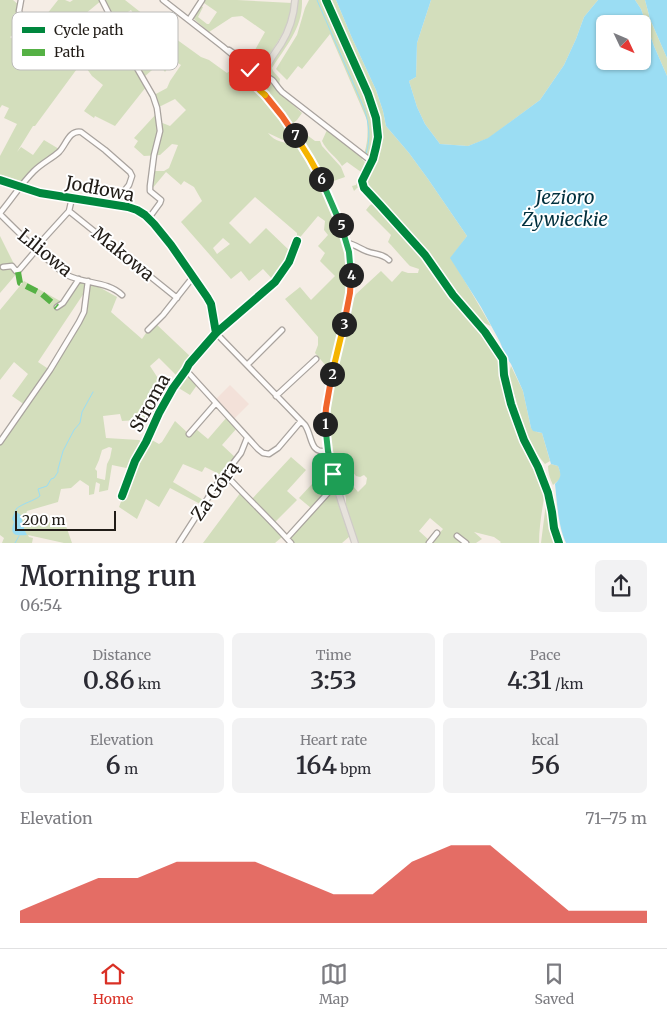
<!DOCTYPE html>
<html lang="en">
<head>
<meta charset="utf-8">
<style>
	body { margin:0; font-family:Merriweather,serif; background:#f2f2f3; color:#2b2b33; height:100vh; display:flex; flex-direction:column; font-size:19px; white-space:nowrap }
	* { box-sizing:border-box; margin:0 }
	p { font-size:16px; color:#7c7c81 }
	.icon { flex:none; width:28px; height:28px; fill:none; stroke:currentColor; stroke-width:2; stroke-linecap:round; stroke-linejoin:round }
	.map { position:relative; height:543px; overflow:hidden }
	.drawer { display:flex; flex-direction:column; background:#fff; flex:1 }
	.drawer>* { flex:none }
	.needle { width:32px; rotate:134deg }
	.fabs { position:absolute; left:596px; top:15px; display:grid; gap:10px }
	.fabs a { display:grid; place-items:center; width:55px; height:55px; border-radius:8px; background:#fff; box-shadow:0 1px 4px #0004; font-size:25px }
	.scale { position:absolute; left:15px; bottom:12px; width:101px; box-sizing:border-box; padding-left:5px; border:2px solid #211c17; border-top:0; font-size:14px; line-height:18px; white-space:nowrap; color:#211c17; -webkit-text-stroke:4px #fff; paint-order:stroke }
	.pin { position:absolute; display:grid; place-items:center; width:42px; height:42px; color:#fff; margin:-21px; border-radius:10px; box-shadow:0 2px 8px #0006 }
	.km { position:absolute; width:25px; height:25px; margin:-12px; border-radius:50%; background:#222; color:#fff; font-size:14px; line-height:25px; text-align:center }
	.round { display:grid; place-items:center; flex:none; width:52px; height:52px; border-radius:8px; background:#f2f2f3 }
	.head { display:flex; align-items:center; justify-content:space-between; height:85px; padding:0 20px }
	h1 { font-size:28px; font-weight:600; line-height:38px }
	.stats { display:grid; grid-template-columns:repeat(3,1fr); gap:8px; height:85px; padding:5px 20px }
	.stats div { display:grid; align-content:center; border-radius:8px; background:#f2f2f3; text-align:center }
	.stats b { font-size:25px; font-weight:600 }
	.stats small { font-size:14px; font-weight:400 }
	.stats p { font-size:14px }
	.chart { height:140px; padding:10px 20px }
	.chart p { display:flex; justify-content:space-between }
	.chart svg { width:100%; height:90px; margin-top:5px; fill:#d93025; opacity:.7 }
	.tab-bar { display:flex; justify-content:space-around; align-items:center; height:70px; border-top:1px solid #e1e1e2; background:#fff; font-size:14px; color:#7c7c81 }
	.tab-bar a { display:grid; justify-items:center; gap:2px }
	.tab-bar .active { color:#d93025 }
	.map>svg:first-child { display:block }
</style>
</head>
<body>
<div class="map">
<svg width="667" height="543" viewBox="0 0 667 543">
	<rect width="100%" height="100%" fill="#f5ede5"/>
	<path fill="#f3e1d9" d="M 230,385 L 249,404 L 233,420 L 215,400 Z"/>
	<path fill="#d3debc" fill-rule="evenodd" d="M 0,0 L 13,0 L 20,6 L 24,28 L 10,37 L 20,45 L 31,40 L 28,32 L 40,18 L 43,19 L 58,0 L 65,0 L 70,2 L 73,0 L 125,0 L 158,26 L 201,57 L 209,60 L 227,73 L 235,67 L 242,65 L 247,70 L 248,79 L 261,95 L 285,126 L 292,139 L 283,140 L 268,133 C 275,142 285,143 296,144 C 315,178 345,226 346,266 C 348,298 339,330 332,361 L 327,367 L 315,353 L 318,345 L 318,337 L 285,299 L 300,287 L 311,300 L 335,276 L 320,261 L 325,253 L 318,246 L 328,235 L 324,230 L 325,221 L 318,216 L 297,241 L 297,233 L 255,197 L 229,223 L 250,244 L 266,228 L 291,252 L 275,282 L 263,269 L 249,281 L 241,271 L 231,279 L 181,222 L 202,201 L 194,187 L 184,181 L 181,185 L 166,172 L 151,190 L 152,171 L 164,171 L 169,168 L 178,145 L 172,144 L 160,155 L 144,156 L 134,147 L 138,141 L 134,138 L 157,113 L 160,122 L 170,126 L 186,110 L 175,99 L 157,108 L 154,95 L 167,88 L 170,81 L 181,65 L 173,60 L 165,72 L 159,64 L 144,77 L 147,86 L 142,92 L 115,126 L 95,116 L 94,118 L 84,111 L 103,85 L 92,76 L 82,62 L 35,126 L 33,126 L 17,152 L 21,147 L 33,155 L 44,140 L 59,149 L 20,187 L 0,180 L 0,156 L 17,124 L 4,118 L 9,108 L 2,105 L 0,108 ZM 102,0 L 112,19 L 92,34 L 79,19 ZM 131,10 L 137,20 L 120,32 L 114,21 ZM 145,46 L 148,55 L 135,63 L 130,53 ZM 105,47 L 112,53 L 104,62 L 98,55 ZM 223,238 L 230,244 L 217,254 L 213,248 Z
		M 205,0 L 237,0 L 292,3 C 291,11 289,18 286,26 C 283,34 256,85 248,57 L 251,57 L 265,32 L 242,16 L 232,17 L 209,32 L 194,19 L 196,12 L 201,6 L 203,7 L 198,17 L 207,24 L 209,24 L 217,12 L 204,3 Z
		M 298,0 L 302,0 C 303,28 286,46 272,68 L 273,71 L 280,79 L 279,85 L 275,78 L 269,75 L 267,72 C 270,60 278,55 284,45 C 292,31 297,16 298,0 Z
		M 309,0 L 325,0 C 334,20 343,40 352,60 C 363,85 380,113 377,141 C 375,157 366,170 360,184 L 359,184 L 367,160 L 364,154 C 368,142 368,132 367,120 L 330,34 L 302,69 L 298,66 L 287,80 L 276,69 L 297,35 L 305,8 Z
		M 327,0 L 336,0 L 352,38 L 376,90 L 383,111 L 386,126 L 409,153 L 428,179 L 467,236 L 451,258 L 466,283 L 491,326 L 484,323 L 481,323 L 509,363 L 506,378 L 518,422 C 512,406 504,385 505,368 L 507,367 L 508,364 L 507,362 L 505,363 L 482,327 L 454,295 L 426,255 L 364,187 L 363,181 L 374,158 L 377,147 L 379,137 L 377,118 L 369,94 Z
		M 431,0 L 598,0 L 584,17 L 576,39 L 564,65 L 540,100 L 489,138 L 468,146 L 440,144 L 425,124 L 417,107 L 409,81 L 416,77 L 417,43 Z
		M 635,0 L 645,0 L 650,19 L 667,58 L 667,76 L 654,46 L 641,9 Z
		M251.5 75a5.5 5.5 0 1 1 11 0a5.5 5.5 0 1 1-11 0Z
		M 266,81 L 271,81 L 278,91 L 302,113 L 297,120 L 292,124 L 264,86 Z
		M 327,130 L 363,158 L 362,159 L 365,162 L 361,172 L 347,162 L 342,166 C 337,157 326,151 322,141 Z
		M 303,132 L 315,141 L 320,141 L 322,146 L 341,167 L 345,177 L 328,183 L 317,162 L 300,136 Z
		M 359,179 L 357,186 L 358,187 L 362,184 L 365,191 L 383,208 L 425,256 L 453,296 L 480,327 L 502,359 L 503,363 L 504,379 L 510,406 L 523,442 L 540,476 L 541,480 L 539,481 L 543,488 L 545,487 L 546,492 L 547,491 L 547,495 L 544,497 C 542,512 539,527 539,543 L 500,543 L 501,542 L 494,537 L 474,532 L 482,539 L 476,543 L 431,543 L 443,529 L 430,518 L 419,531 L 430,541 L 428,543 L 357,543 L 346,509 L 346,498 L 342,484 L 347,482 L 342,481 L 339,478 L 329,435 L 329,406 L 333,386 L 354,298 L 356,294 L 381,271 L 392,282 L 402,271 L 408,273 L 418,273 L 419,269 L 410,266 L 407,263 L 391,245 L 388,242 L 391,235 L 366,210 L 370,205 L 375,203 L 358,187 L 354,191 L 352,186 L 356,185 ZM 352,471 L 356,476 L 360,477 L 364,475 L 367,478 L 366,484 L 358,492 L 349,481 L 347,482 L 349,472 Z
		M 0,236 L 18,272 L 0,293 Z
		M 78,279 L 88,281 L 117,297 L 111,312 L 142,339 L 148,330 L 155,323 L 193,359 L 178,377 L 159,358 L 150,366 L 165,389 L 169,392 L 155,419 L 122,421 L 120,414 L 103,416 L 106,438 L 139,440 L 141,441 L 143,444 L 131,469 L 112,465 L 108,490 L 99,492 L 100,484 L 96,482 L 94,494 L 89,495 L 89,486 L 80,480 L 71,488 L 61,489 L 58,502 L 27,511 L 25,517 L 66,526 L 72,543 L 64,543 L 28,535 L 29,537 L 33,538 L 32,543 L 2,543 L 4,538 L 0,535 L 0,442 L 25,405 L 12,396 L 28,374 L 14,362 L 0,380 L 0,310 L 24,281 L 62,302 ZM 87,285 L 84,314 L 50,370 L 38,362 L 84,293 ZM 109,447 L 112,448 L 110,458 L 107,464 L 105,480 L 97,478 L 97,471 L 95,469 L 99,460 L 102,450 Z
		M 511,366 L 523,391 L 531,428 L 537,432 L 542,433 L 550,461 L 545,464 C 527,443 523,426 516,400 C 512,386 506,381 511,366 Z
		M 187,373 L 190,378 L 197,385 L 190,395 L 177,387 Z
		M 227,417 L 237,428 L 222,445 L 237,459 L 223,476 L 205,467 L 202,472 L 183,464 L 173,482 L 205,501 L 202,505 L 170,488 L 159,507 L 146,499 L 137,519 L 119,507 L 136,462 L 150,439 L 159,444 L 162,442 L 175,421 L 190,435 L 196,429 L 208,439 Z
		M 291,457 L 306,470 L 287,491 L 297,500 L 274,523 L 251,500 Z
		M 535,461 L 543,470 L 550,487 L 555,528 L 562,543 L 559,543 C 552,526 552,509 548,491 L 550,490 L 549,488 L 547,489 Z
		M 551,464 L 558,466 L 561,474 L 560,479 L 553,485 C 550,479 548,473 548,466 Z
		M 326,469 L 350,536 L 342,543 L 292,543 L 286,537 L 311,508 L 299,498 Z
		M 241,492 L 283,536 L 275,543 L 203,543 Z
		M 549,501 C 552,516 551,528 558,543 L 541,543 L 546,503 Z"/>
	<path fill="#9bddf3" fill-rule="evenodd" d="M 336,0 L 431,0 L 417,43 L 416,77 L 409,81 L 417,107 L 425,124 L 440,144 L 468,146 L 488,138 L 540,100 L 564,65 L 576,39 L 584,17 L 598,0 L 635,0 L 641,9 L 654,46 L 667,76 L 667,543 L 566,543 C 558,526 557,502 555,484 C 562,477 561,474 558,466 L 551,464 L 542,433 L 533,431 L 531,428 L 523,391 L 511,364 L 506,357 L 500,342 L 481,307 L 450,258 L 467,236 L 428,179 L 409,153 L 386,126 L 383,111 L 376,90 L 352,38 ZM 605,24 L 642,24 L 642,61 L 605,61 Z
		M 645,0 L 667,0 L 667,58 L 650,19 Z
		M 15,511 L 22,516 L 22,521 L 24,523 L 24,529 L 27,535 C 15,536 9,535 14,522 L 12,519 Z"/>
	<g fill="none" stroke-linecap="round" stroke-linejoin="round">
		<path stroke="#9bddf3" stroke-width="1" d="M 317,0 L 364,108 C 369,123 371,138 366,154
			M 16,512 L 16,509 C 23,503 34,501 40,496 L 38,489 L 47,486 L 51,479 L 54,478 L 58,472 L 58,469 L 63,451 L 74,430 L 80,423 L 82,412 L 93,392
			M 15,543 L 19,536"/>
		<defs>
			<path id="minor" d="M 21,0 L 19,11 L 24,28
				M 102,0 L 134,63 L 153,96 L 157,108 L 160,131 L 154,155 L 150,186 L 150,191 L 161,200 L 160,203 L 149,218
				M 163,0 L 222,46 L 246,66 L 250,72
				M 189,20 L 202,0
				M 229,50 L 254,67
				M 265,76 C 276,80 274,84 282,92 L 367,158
				M 0,180 L 40,193 L 128,207 L 137,210 L 145,215 L 154,224 L 171,245 L 207,297 L 211,304 L 216,333
				M 69,211 L 177,298
				M 0,213 C 12,199 21,184 34,171 C 42,163 51,159 59,152 C 66,145 69,130 81,132 L 105,150 L 130,172 L 132,176 L 129,185 L 113,205
				M 0,214 C 15,229 30,244 46,258 C 52,264 59,270 67,275 C 84,284 108,281 122,295
				M 347,243 C 354,244 359,248 366,251 C 375,255 382,253 389,260
				M 3,267 L 12,266 L 16,271 L 19,270 L 37,249 L 39,244 L 69,211 L 72,198
				M 57,307 L 63,303 L 79,279
				M 148,330 L 163,315 L 193,277
				M 216,333 L 305,425 C 313,437 309,454 328,451
				M 247,365 L 282,330
				M 186,370 L 258,449 L 263,453 L 269,454 L 278,448 L 301,421
				M 276,396 L 316,359
				M 189,434 L 216,403
				M 0,442 L 50,370 L 79,322 L 84,312 L 88,281
				M 225,474 C 246,497 270,519 291,543
				M 122,496 L 135,461 L 146,442 L 159,413 L 173,388 L 186,370 L 189,364 L 216,333 L 275,282 L 289,262 L 297,241
				M 457,536 L 466,543
				M 287,538 L 336,484
				M 179,543 L 215,487 L 241,453 L 247,438
				M 429,543 L 437,533"/>
			<path id="major" d="M249 75a8 8 0 1 1 16 0a8 8 0 1 1-16 0Z
				M 265,72 C 268,61 275,53 281,44 C 289,31 294,16 295,0
				M 254,82 C 262,93 272,103 281,114 C 302,142 319,174 333,206 C 341,225 349,244 351,264 C 355,312 331,359 326,406 C 321,453 341,499 355,543"/>
		</defs>
		<use href="#minor" stroke="#a9a39e" stroke-width="7"/>
		<use href="#major" stroke="#cfcbc7" stroke-width="8"/>
		<use href="#minor" stroke="#fefcfb" stroke-width="4.5"/>
		<use href="#major" stroke="#e6e2db" stroke-width="5.5"/>
		<path stroke="#55b145" stroke-width="6" stroke-dasharray="12 6" stroke-linecap="butt" d="M 18,272 L 20,283 L 42,294 L 57,307"/>
		<defs>
			<path id="cycleway" d="M 326,0 L 368,94 L 376,118 L 378,137 L 376,147 L 373,159 L 362,181 L 364,188 L 366,190 L 380,205 L 425,255 L 453,295 L 485,332 L 503,359 L 504,375 L 511,404 L 524,440 L 538,467 L 548,493 L 552,512 L 554,528 L 559,543
				M 0,180 L 40,193 L 128,207 L 137,210 L 145,215 L 154,224 L 171,245 L 207,297 L 211,304 L 216,333
				M 122,496 L 135,461 L 146,442 L 159,413 L 173,388 L 186,370 L 189,364 L 216,333 L 275,282 L 289,262 L 297,241"/>
		</defs>
		<use href="#cycleway" stroke="#fff" stroke-width="11"/>
		<use href="#cycleway" stroke="#00873e" stroke-width="8"/>
	</g>
	<g fill="none" stroke-linecap="round" stroke-linejoin="round">
		<defs>
			<path id="split-1" d="M 325,424 L 328,451 L 333,474"/>
			<path id="split-2" d="M 325,424 L 326,408 L 332,374"/>
			<path id="split-3" d="M 332,374 L 344,324"/>
			<path id="split-4" d="M 344,324 L 350,293 L 351,275"/>
			<path id="split-5" d="M 341,225 L 349,252 L 351,275"/>
			<path id="split-6" d="M 321,179 L 341,225"/>
			<path id="split-7" d="M 295,135 L 310,159 L 321,179"/>
			<path id="split-8" d="M 265,95 L 282,116 L 295,135"/>
			<path id="split-9" d="M 250,70 C 248,80 258,89 265,95"/>
		</defs>
		<use href="#split-1" stroke="#fff" stroke-width="10"/>
		<use href="#split-2" stroke="#fff" stroke-width="10"/>
		<use href="#split-3" stroke="#fff" stroke-width="10"/>
		<use href="#split-4" stroke="#fff" stroke-width="10"/>
		<use href="#split-5" stroke="#fff" stroke-width="10"/>
		<use href="#split-6" stroke="#fff" stroke-width="10"/>
		<use href="#split-7" stroke="#fff" stroke-width="10"/>
		<use href="#split-8" stroke="#fff" stroke-width="10"/>
		<use href="#split-9" stroke="#fff" stroke-width="10"/>
		<use href="#split-1" stroke="#22a559" stroke-width="6"/>
		<use href="#split-2" stroke="#f0652b" stroke-width="6"/>
		<use href="#split-3" stroke="#f5b400" stroke-width="6"/>
		<use href="#split-4" stroke="#f0652b" stroke-width="6"/>
		<use href="#split-5" stroke="#22a559" stroke-width="6"/>
		<use href="#split-6" stroke="#22a559" stroke-width="6"/>
		<use href="#split-7" stroke="#f5b400" stroke-width="6"/>
		<use href="#split-8" stroke="#f0652b" stroke-width="6"/>
		<use href="#split-9" stroke="#f5b400" stroke-width="6"/>
	</g>
	<g text-anchor="middle" stroke-width="4" stroke-linejoin="round" paint-order="stroke">
		<g font-size="18" fill="#211c17" stroke="#fff">
			<text transform="translate(100 189) rotate(11)" y="6">Jodłowa</text>
			<text transform="translate(45 253) rotate(39)" y="6">Liliowa</text>
			<text transform="translate(123 254) rotate(39)" y="6">Makowa</text>
			<text transform="translate(150 403) rotate(-61)" y="6">Stroma</text>
			<text transform="translate(215 491) rotate(-55)" y="6">Za Górą</text>
		</g>
		<g font-size="19" font-style="italic" fill="#01303e" stroke="#fff">
			<text x="565" y="204">Jezioro<tspan x="565" dy="22">Żywieckie</tspan></text>
		</g>
	</g>
	<rect x="12" y="12" width="166" height="58" rx="8" fill="#fff" stroke="#bcbbb9" stroke-width="1"/>
	<rect x="22" y="27" width="23" height="6" fill="#00873e"/>
	<rect x="22" y="49" width="23" height="7" fill="#55b145"/>
	<g font-size="14" fill="#211c17">
		<text x="54" y="35">Cycle path</text>
		<text x="54" y="57">Path</text>
	</g>
</svg>
<div class="fabs">
<a><svg class="needle" viewBox="-14 -14 28 28"><path d="M0-13l5 13h-10z" fill="#e53935"/><path d="M0 13l5-13h-10z" fill="#7c7c81"/></svg></a>
</div>
<div class="scale">200 m</div>
<div class="pin" style="left:333px;top:474px;background:#1e9e55"><svg class="icon" aria-label="arrive" viewBox="0 0 24 24"><path d="M6 21V4h12l-3 4 3 4H6"/></svg></div>
<div class="pin" style="left:250px;top:70px;background:#d93025"><svg class="icon" aria-label="check" viewBox="0 0 24 24"><path d="M5 12l5 5 9-10"/></svg></div>
<b class="km" style="left:325px;top:424px">1</b>
<b class="km" style="left:332px;top:374px">2</b>
<b class="km" style="left:344px;top:324px">3</b>
<b class="km" style="left:351px;top:275px">4</b>
<b class="km" style="left:341px;top:225px">5</b>
<b class="km" style="left:321px;top:179px">6</b>
<b class="km" style="left:295px;top:135px">7</b>
</div>
<section class="drawer">
<div class="head"><div><h1>Morning run</h1><p>06:54</p></div><a class="round"><svg class="icon" aria-label="share" viewBox="0 0 24 24"><path d="M12 15V3M7 8l5-5 5 5M5 13v7h14v-7"/></svg></a></div>
<div class="stats">
<div><p>Distance</p><b>0.86<small> km</small></b></div>
<div><p>Time</p><b>3:53</b></div>
<div><p>Pace</p><b>4:31<small> /km</small></b></div>
</div>
<div class="stats">
<div><p>Elevation</p><b>6<small> m</small></b></div>
<div><p>Heart rate</p><b>164<small> bpm</small></b></div>
<div><p>kcal</p><b>56</b></div>
</div>
<div class="chart"><p><span>Elevation</span>71–75 m</p>
<svg viewBox="0 0 160 44" preserveAspectRatio="none"><path d="M0 44V38L10 30L20 22L30 22L40 14L50 14L60 14L70 22L80 30L90 30L100 14L110 6L120 6L130 22L140 38L150 38L160 38V44z"/></svg>
</div>
</section>
<nav class="tab-bar">
<a class="active"><svg class="icon" aria-label="home" viewBox="0 0 24 24"><path d="M3 11l9-7 9 7M6 9v11h12V9"/></svg>Home</a>
<a><svg class="icon" aria-label="map" viewBox="0 0 24 24"><path d="M3 6l6-2 6 2 6-2v14l-6 2-6-2-6 2zM9 4v14M15 6v14"/></svg>Map</a>
<a><svg class="icon" aria-label="saved" viewBox="0 0 24 24"><path d="M7 4h10v16l-5-4-5 4z"/></svg>Saved</a>
</nav>
</body>
</html>
